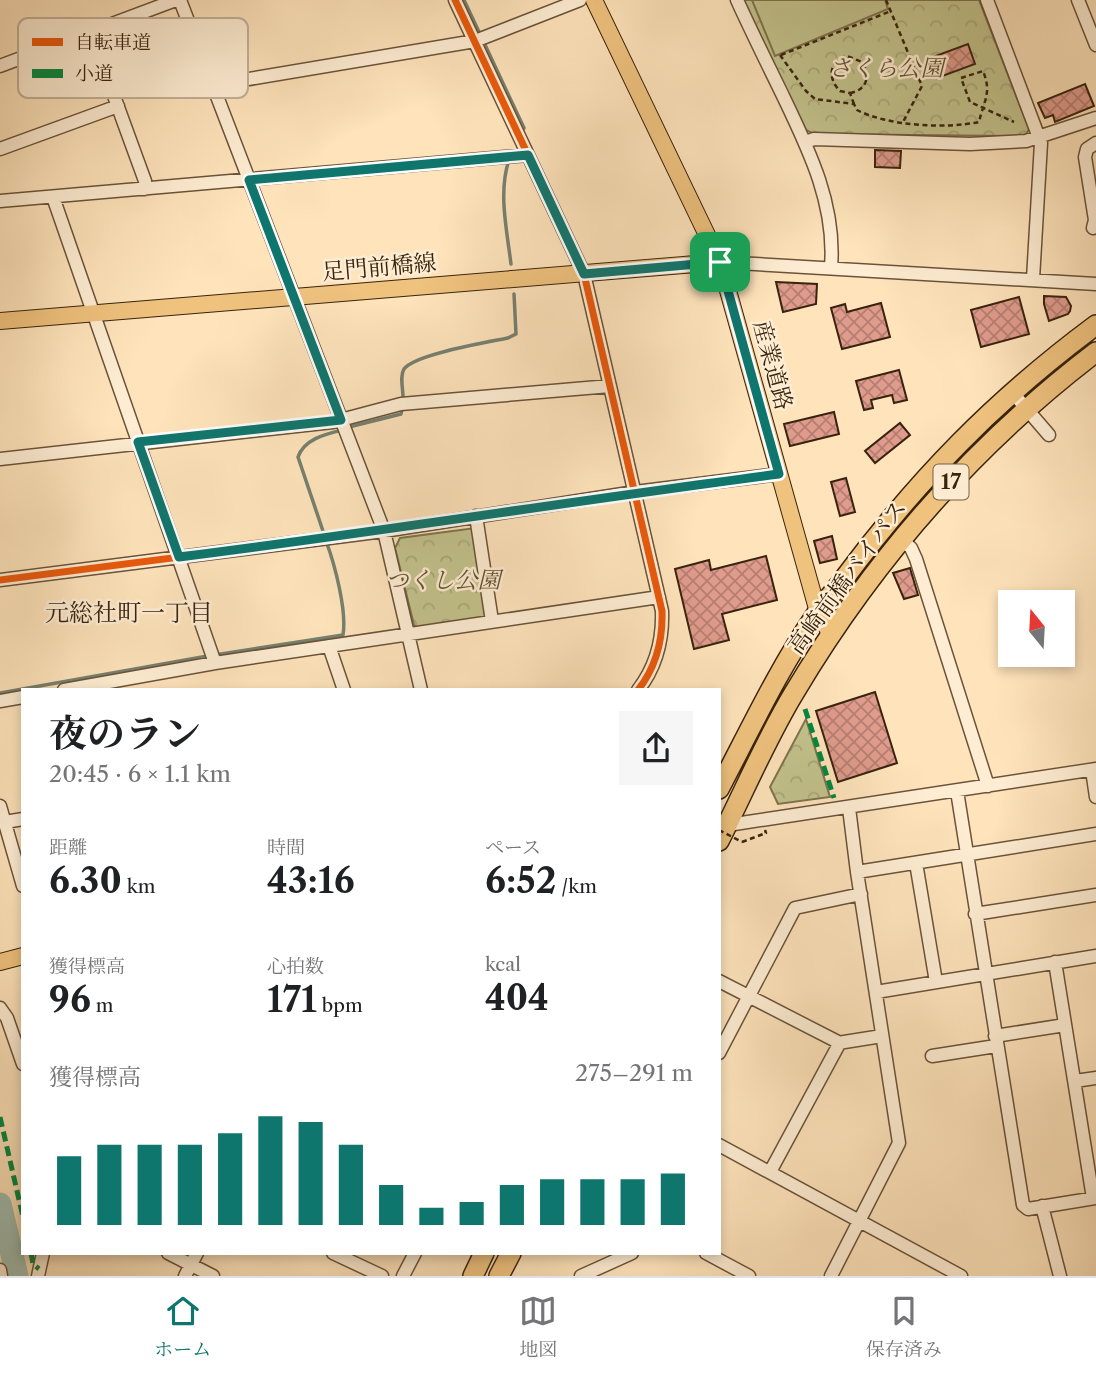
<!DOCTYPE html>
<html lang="ja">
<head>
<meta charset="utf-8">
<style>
	body { margin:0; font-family:"Libre Caslon Text","Noto Serif JP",serif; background:#f6f6f6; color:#202124; height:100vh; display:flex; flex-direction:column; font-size:26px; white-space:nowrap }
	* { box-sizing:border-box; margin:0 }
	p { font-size:23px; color:#757577 }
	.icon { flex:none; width:38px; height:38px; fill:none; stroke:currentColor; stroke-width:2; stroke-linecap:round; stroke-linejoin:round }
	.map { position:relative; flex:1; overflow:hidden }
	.sheet { position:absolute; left:21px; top:688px; width:700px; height:567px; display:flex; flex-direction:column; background:#fff; border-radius:0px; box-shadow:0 4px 10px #0003 }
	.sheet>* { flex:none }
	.needle { width:46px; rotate:342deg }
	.tools { position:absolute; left:998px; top:590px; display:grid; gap:14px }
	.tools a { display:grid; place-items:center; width:77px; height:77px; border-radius:0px; background:#fff; box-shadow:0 4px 10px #0003; font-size:35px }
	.pin { position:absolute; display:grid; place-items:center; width:60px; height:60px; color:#fff; margin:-30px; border-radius:14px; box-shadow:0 4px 10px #0006 }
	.round { display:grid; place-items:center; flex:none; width:74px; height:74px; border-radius:0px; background:#f6f6f6 }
	.head { display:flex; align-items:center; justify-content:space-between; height:119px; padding:0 28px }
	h1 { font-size:38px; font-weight:700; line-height:52px }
	.metrics { display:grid; grid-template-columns:repeat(3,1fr); gap:10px; height:119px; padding:7px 28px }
	.metrics div { display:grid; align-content:center }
	.metrics b { font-size:35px; font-weight:700 }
	.metrics small { font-size:19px; font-weight:400 }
	.metrics p { font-size:19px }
	.chart { height:196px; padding:14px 28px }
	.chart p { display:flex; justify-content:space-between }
	.chart svg { width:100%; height:126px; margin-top:7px; stroke:#0f766e; stroke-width:6 }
	.tabs { display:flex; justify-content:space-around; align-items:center; height:98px; border-top:2px solid #e0e0e0; background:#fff; font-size:19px; color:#757577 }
	.tabs a { display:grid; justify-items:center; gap:4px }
	.tabs .active { color:#0f766e }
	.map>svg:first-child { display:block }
</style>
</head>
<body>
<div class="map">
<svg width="1096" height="1276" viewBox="0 0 1096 1276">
	<defs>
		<pattern id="park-crowns" width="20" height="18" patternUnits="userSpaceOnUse" patternTransform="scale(1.75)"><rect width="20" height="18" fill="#c3c38d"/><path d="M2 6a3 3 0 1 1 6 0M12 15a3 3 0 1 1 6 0" fill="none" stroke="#a8a778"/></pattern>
		<pattern id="building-cross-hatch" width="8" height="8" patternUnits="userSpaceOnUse" patternTransform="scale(1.75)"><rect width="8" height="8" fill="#df9b8c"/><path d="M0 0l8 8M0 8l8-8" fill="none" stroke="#b67e71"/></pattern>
	</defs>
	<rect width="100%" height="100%" fill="#fee3bb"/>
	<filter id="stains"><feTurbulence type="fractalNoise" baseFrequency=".00286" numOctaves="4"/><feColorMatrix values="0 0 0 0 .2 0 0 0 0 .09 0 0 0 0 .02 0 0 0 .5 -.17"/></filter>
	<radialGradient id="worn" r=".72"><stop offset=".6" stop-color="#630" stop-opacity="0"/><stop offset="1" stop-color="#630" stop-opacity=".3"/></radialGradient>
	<path fill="url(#park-crowns)" stroke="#7e734e" stroke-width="2" d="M 743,0 L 979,0 L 1029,129 L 1026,135 L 1012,136 L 814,134 L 806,130 Z
		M 475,528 L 490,614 L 485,621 L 421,630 L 414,625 L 395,548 L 400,538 Z
		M 806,719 L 830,797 L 778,804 L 770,787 Z"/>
	<path fill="#c3c38d" stroke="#7e734e" stroke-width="2" d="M 752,0 L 885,0 L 888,9 L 775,56 Z"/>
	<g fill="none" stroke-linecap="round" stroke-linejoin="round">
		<path stroke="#768070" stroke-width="3.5" d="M 464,0 L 524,128 L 521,134
			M 509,160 C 498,192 507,231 511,264
			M 403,401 C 404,392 399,377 404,369 C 415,354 488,342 508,338 L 516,334 L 514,294
			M 349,427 L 401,414 L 402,409
			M 324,534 L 298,457 C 304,439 326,434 342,430
			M 0,693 L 202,657 L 343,635 C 347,611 335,565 326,541"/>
		<path stroke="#a0beb1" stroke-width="23" d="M 0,1204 L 17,1276"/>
	</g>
	<path fill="url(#building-cross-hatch)" stroke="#38230e" stroke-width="2" d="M 968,44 L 975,64 L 937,78 L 930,58 Z
		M 1085,84 L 1094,106 L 1055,122 L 1053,115 L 1045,118 L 1038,103 Z
		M 875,150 L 901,151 L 900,168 L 875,167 Z
		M 776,282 L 817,284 L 816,304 L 783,312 Z
		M 1044,296 L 1066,297 L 1071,306 L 1070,311 L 1068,314 L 1049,321 L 1044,304 Z
		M 1019,297 L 1029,334 L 981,347 L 971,310 Z
		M 881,303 L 890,337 L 842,349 L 831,308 L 845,304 L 847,312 Z
		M 899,370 L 907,400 L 894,403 L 892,395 L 871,400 L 873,408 L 864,410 L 856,381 Z
		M 834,412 L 839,434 L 790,446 L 784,424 Z
		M 900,423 L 910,435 L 875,463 L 865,451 Z
		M 846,478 L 855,512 L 840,516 L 831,482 Z
		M 832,536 L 837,559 L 820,563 L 814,541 Z
		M 766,556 L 777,600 L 722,614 L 729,640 L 694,649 L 675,569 L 709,560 L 711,570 Z
		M 910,568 L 918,595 L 904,599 L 893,573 Z
		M 875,692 L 897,763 L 838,782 L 816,711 Z"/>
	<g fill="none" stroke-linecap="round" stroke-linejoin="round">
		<defs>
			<path id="minor" d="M 180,0 L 384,531 L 421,690
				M 455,0 L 584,274 L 662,611 C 663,640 656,667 638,690
				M 737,0 C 752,33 768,65 784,98 C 810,152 836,206 831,267
				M 987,0 L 1041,143 L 1033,279
				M 1078,0 L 1096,45
				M 91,33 L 145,181 L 145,189
				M 0,66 L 176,0
				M 213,85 L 475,41 L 580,0
				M 805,142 L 814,139 L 970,144 L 1026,141 L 1096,118
				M 0,149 L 118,106
				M 53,197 L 215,663
				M 0,201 L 528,155
				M 1093,228 L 1095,220 L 1085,157 L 1087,149 L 1096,143
				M 720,262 L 1096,284
				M 1012,392 L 1049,435
				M 0,459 L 333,422 L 401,404 L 610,386
				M 476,516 L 492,621
				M 902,540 L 911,548 L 916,559 L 988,786
				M 0,580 L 384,531 L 635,492 L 779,474
				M 329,646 L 344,690
				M 64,690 L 215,663 L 659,597
				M 0,701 L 23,697
				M 1092,770 L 1096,797
				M 957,791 L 1023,1205 L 1028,1209 L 1096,1198
				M 0,806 L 23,886
				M 5,822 L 23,819
				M 728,825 L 1096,769
				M 916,863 L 936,982
				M 857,872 L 1096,834
				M 975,914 L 1096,895
				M 1055,962 L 1093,1198
				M 719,981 L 838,1042 L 838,1046 L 770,1172
				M 876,992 L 1096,956
				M 0,1008 L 7,1018 L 23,1064
				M 995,1036 L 1065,1025
				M 838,1043 L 882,1036
				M 719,1053 L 795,908 L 861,894
				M 932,1056 L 996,1046
				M 1075,1081 L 1096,1078
				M 719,1145 L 961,1276
				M 1042,1206 L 1060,1276
				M 168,1253 L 213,1276
				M 333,1253 L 382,1276
				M 706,1253 L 749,1276
				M 0,1270 L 1,1276
				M 38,1276 L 43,1253
				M 185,1276 L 197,1253
				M 403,1276 L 415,1253
				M 581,1276 L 632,1253
				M 831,1276 L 899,1143 L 857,872 L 849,808"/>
			<path id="major" d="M 594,0 L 720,262 L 818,612 L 831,635
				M 0,321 L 720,262
				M 0,962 L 23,956"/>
			<path id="highway" d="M 719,789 C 750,730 779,668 817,613 C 825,601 835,591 843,580 C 918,479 995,400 1096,325
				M 719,841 C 744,792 765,741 794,693 C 872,562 974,445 1096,352
				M 473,1276 L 484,1253
				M 499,1276 L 511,1253"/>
		</defs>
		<use href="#minor" stroke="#6a5339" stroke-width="15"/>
		<use href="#major" stroke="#38230e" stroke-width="18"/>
		<use href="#highway" stroke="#38230e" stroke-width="22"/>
		<path stroke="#38230e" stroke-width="2.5" stroke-dasharray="5 3.5" stroke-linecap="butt" d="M 886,0 L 922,86 L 903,122
			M 780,55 L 806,91 L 815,99 L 854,104 L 857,110 C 888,126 945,129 979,122 C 984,100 992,93 983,71 L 961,78 L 970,102 L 1014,122
			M 781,55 L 891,11
			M 850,93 C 867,90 871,76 862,62 L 847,56 C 829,61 827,78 840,91 L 850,93 L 854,104
			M 742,842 L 766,833 L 765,830"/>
		<use href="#minor" stroke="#feedd3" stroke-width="12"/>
		<use href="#major" stroke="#efc27e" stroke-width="16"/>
		<use href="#highway" stroke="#efc27e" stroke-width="19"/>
		<path stroke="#38230e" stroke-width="2.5" stroke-dasharray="5 3.5" stroke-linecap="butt" d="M 719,830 L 742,842"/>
		<path stroke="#00873e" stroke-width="5" stroke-dasharray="10 5" stroke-linecap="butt" d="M 805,709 L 834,798
			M 0,1117 L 23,1217
			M 31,1253 L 33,1264 L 39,1269"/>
		<defs>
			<path id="cycleway" d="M 455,0 L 584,274 L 662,611 C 663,640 656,667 638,690
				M 0,580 L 384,531 L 635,492 L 779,474"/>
		</defs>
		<use href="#cycleway" stroke="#feedd3" stroke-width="11"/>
		<use href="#cycleway" stroke="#e8590c" stroke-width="7"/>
	</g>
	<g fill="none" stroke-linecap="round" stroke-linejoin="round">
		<defs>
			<path id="route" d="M 528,155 L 584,274 L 720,262 L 779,474 C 578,500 379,532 179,557 L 138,442 L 341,420 L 249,180 Z"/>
		</defs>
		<use href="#route" stroke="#fff" stroke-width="14"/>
		<use href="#route" stroke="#0f766e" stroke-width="9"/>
	</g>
	<g text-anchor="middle" stroke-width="5" stroke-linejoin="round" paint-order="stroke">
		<rect fill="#feedd3" stroke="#736049" stroke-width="2" x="933.5" y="464.5" width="35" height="35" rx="5"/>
		<g font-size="21" font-weight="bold" fill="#38230e">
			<text x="951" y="489">17</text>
		</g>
		<g font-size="23" font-style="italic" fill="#625334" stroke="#feedd3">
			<text x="886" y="76">さくら公園</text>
			<text x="443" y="588">つくし公園</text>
		</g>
		<g font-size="23" fill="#38230e" stroke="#feedd3">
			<text transform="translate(379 267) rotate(-5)" y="8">足門前橋線</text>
			<text transform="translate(773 365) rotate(75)" y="8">産業道路</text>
			<text transform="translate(847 577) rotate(-54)" y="8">高崎前橋バイパス</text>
		</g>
		<g font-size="24" fill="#38230e" stroke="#feedd3">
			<text x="129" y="621">元総社町一丁目</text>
		</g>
	</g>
	<rect x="18" y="18" width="230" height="80" rx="10" fill="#feedd3" stroke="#c3b098" stroke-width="2"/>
	<rect x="32" y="38" width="31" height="8" fill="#e8590c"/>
	<rect x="32" y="69" width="31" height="9" fill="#00873e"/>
	<g font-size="19" fill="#38230e">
		<text x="75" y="49">自転車道</text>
		<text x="75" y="80">小道</text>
	</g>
	<rect width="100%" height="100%" filter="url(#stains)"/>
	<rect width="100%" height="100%" fill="url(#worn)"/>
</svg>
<div class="tools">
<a><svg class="needle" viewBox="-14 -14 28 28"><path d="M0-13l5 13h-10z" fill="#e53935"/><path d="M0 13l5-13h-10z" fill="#757577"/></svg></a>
</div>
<div class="pin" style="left:720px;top:262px;background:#1e9e55"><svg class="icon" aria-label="arrive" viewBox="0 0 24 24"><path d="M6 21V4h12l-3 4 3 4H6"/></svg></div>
<section class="sheet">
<div class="head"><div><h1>夜のラン</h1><p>20:45 · 6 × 1.1 km</p></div><a class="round"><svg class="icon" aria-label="share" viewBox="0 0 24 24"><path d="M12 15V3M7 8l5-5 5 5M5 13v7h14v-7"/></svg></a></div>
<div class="metrics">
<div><p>距離</p><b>6.30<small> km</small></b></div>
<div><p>時間</p><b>43:16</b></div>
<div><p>ペース</p><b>6:52<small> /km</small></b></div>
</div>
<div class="metrics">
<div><p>獲得標高</p><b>96<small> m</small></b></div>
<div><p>心拍数</p><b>171<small> bpm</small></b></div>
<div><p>kcal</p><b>404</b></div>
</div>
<div class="chart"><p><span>獲得標高</span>275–291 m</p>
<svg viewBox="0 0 160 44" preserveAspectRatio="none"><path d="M5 44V20M15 44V16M25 44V16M35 44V16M45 44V12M55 44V6M65 44V8M75 44V16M85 44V30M95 44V38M105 44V36M115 44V30M125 44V28M135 44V28M145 44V28M155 44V26"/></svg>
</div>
</section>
</div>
<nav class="tabs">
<a class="active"><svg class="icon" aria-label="home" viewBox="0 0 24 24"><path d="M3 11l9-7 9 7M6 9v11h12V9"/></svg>ホーム</a>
<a><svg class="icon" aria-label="map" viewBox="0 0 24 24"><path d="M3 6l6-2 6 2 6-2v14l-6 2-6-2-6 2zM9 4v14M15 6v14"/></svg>地図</a>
<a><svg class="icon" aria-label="saved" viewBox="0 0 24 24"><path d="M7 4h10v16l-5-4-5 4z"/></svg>保存済み</a>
</nav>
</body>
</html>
